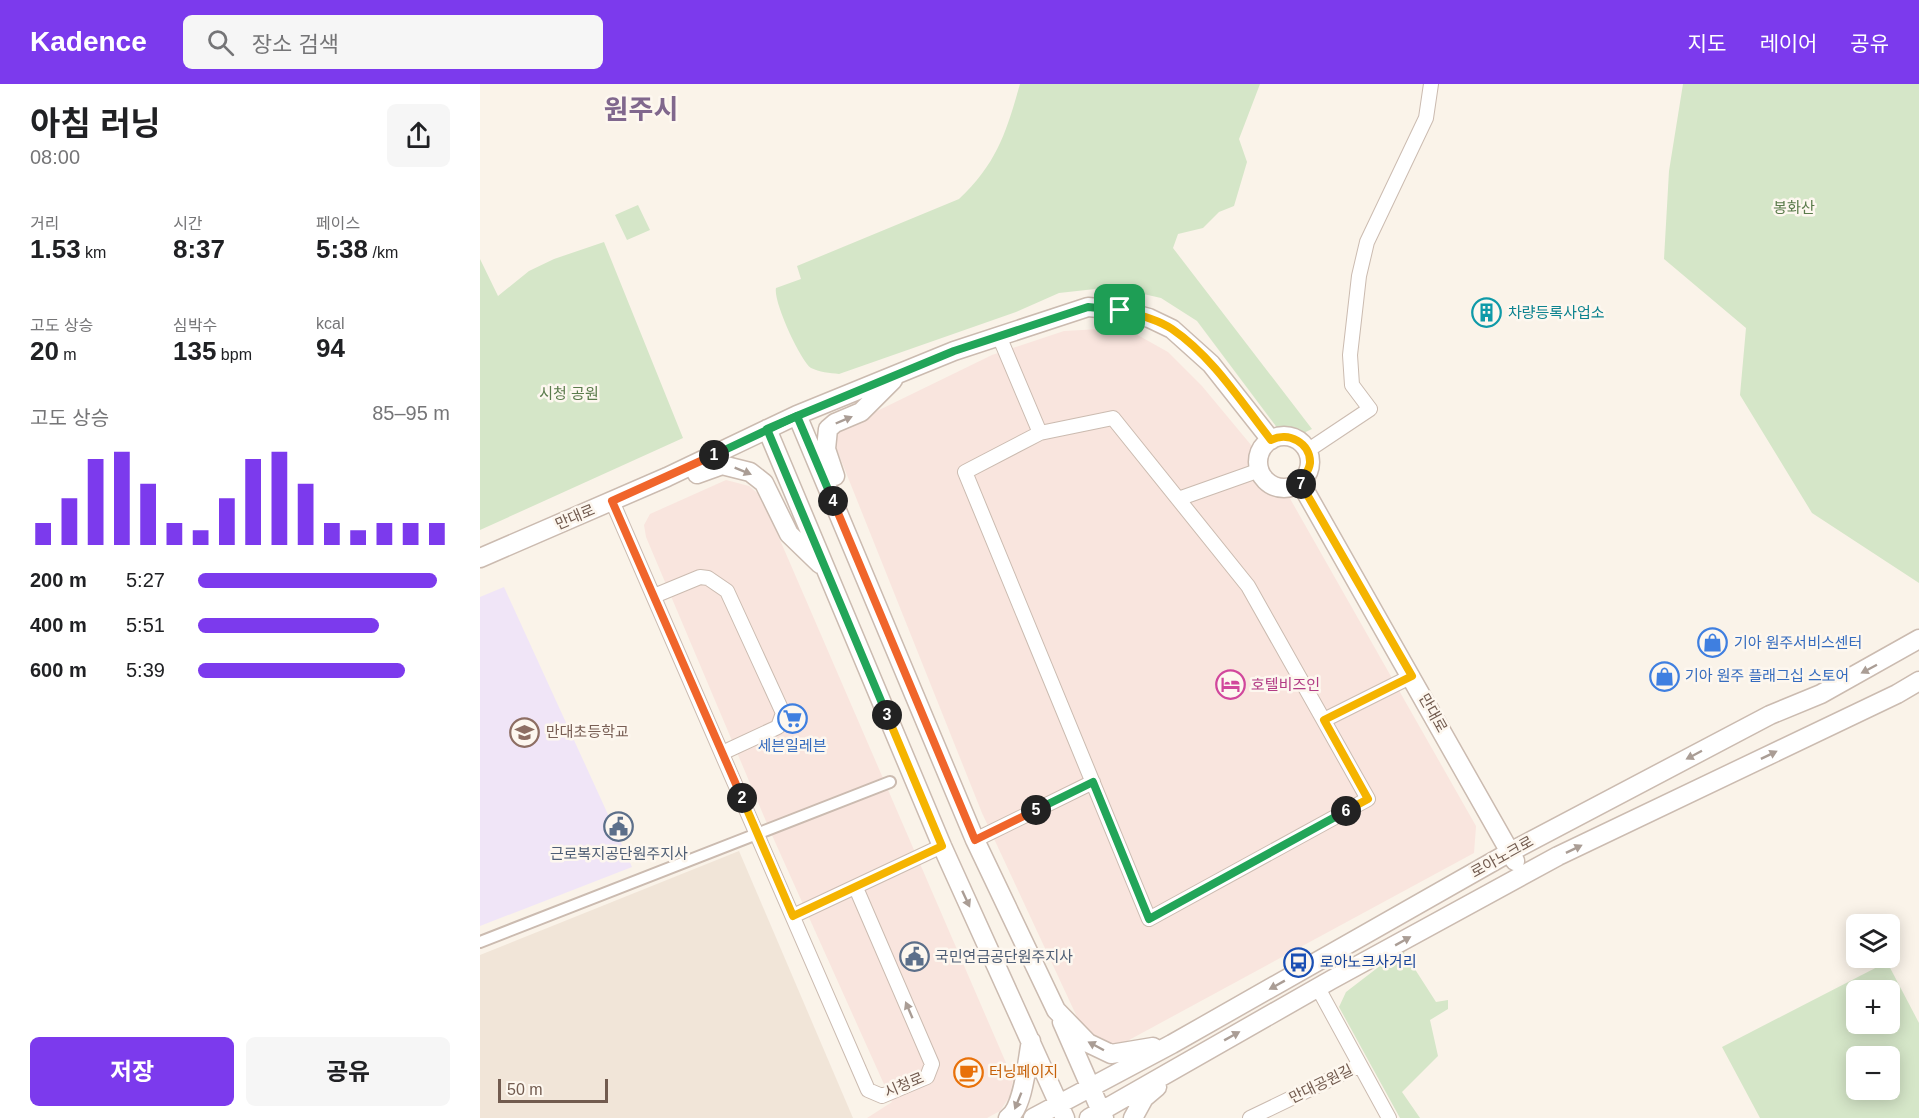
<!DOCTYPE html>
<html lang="ko">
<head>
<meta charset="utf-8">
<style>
	body { margin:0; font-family:Helvetica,"Noto Sans KR",sans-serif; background:#f6f6f6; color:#202124; height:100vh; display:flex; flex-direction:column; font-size:22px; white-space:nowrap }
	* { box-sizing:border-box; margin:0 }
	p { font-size:20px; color:#757577 }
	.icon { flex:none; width:33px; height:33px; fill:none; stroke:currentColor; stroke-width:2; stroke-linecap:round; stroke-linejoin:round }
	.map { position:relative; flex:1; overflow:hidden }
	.details { display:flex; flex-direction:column; background:#fff; width:480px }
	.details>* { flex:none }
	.fabs { position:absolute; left:1366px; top:830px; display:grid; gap:12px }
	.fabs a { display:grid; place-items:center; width:54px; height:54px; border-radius:9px; background:#fff; box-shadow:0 3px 15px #0003; font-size:30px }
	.scale { position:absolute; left:18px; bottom:15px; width:110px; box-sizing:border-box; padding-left:6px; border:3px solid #725b4f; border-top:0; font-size:16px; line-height:21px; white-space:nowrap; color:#725b4f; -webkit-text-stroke:4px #fdf7ef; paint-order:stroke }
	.pin { position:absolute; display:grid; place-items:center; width:51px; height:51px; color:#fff; margin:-26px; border-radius:12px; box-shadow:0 3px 9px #0006 }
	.km { position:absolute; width:30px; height:30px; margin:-15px; border-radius:50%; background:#222; color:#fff; font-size:16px; line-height:30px; text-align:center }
	.round { display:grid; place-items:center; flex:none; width:63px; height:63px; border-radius:9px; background:#f6f6f6 }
	.summary { display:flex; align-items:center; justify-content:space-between; height:102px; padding:0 30px }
	h1 { font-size:33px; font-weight:700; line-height:45px }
	.metrics { display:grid; grid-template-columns:repeat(3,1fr); gap:9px; height:102px; padding:6px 30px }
	.metrics div { display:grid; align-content:center }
	.metrics b { font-size:26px; font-weight:700 }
	.metrics small { font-size:16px; font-weight:400 }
	.metrics p { font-size:16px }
	.chart { height:168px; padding:12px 30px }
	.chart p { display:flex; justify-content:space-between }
	.chart svg { width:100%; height:108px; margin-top:6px; stroke:#7c3aed; stroke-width:6 }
	.primary-button { display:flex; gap:12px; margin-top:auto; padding:12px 30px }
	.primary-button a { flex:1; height:69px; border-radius:9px; background:#7c3aed; color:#fff; font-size:24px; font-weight:700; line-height:69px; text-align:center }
	.primary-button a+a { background:#f6f6f6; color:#202124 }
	ul { padding:0 30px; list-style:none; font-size:20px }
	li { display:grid; grid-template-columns:96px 72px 1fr; align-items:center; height:45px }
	li i { height:15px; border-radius:8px; background:#7c3aed }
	header { display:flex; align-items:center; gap:36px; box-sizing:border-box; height:84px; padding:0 30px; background:#7c3aed; color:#fff }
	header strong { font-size:28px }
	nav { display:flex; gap:33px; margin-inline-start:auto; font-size:21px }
	.search { width:420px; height:54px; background:#f6f6f6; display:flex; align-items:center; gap:15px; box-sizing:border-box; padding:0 21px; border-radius:9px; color:#757577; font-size:22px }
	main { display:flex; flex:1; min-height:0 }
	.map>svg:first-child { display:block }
</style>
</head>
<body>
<header>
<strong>Kadence</strong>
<div class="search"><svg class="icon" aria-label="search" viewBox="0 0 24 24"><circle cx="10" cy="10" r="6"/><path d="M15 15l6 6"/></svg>장소 검색</div>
<nav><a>지도</a><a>레이어</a><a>공유</a></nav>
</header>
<main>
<section class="details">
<div class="summary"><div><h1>아침 러닝</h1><p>08:00</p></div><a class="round"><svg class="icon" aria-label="share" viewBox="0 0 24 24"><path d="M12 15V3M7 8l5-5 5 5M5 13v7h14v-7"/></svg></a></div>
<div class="metrics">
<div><p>거리</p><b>1.53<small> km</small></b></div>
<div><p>시간</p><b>8:37</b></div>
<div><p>페이스</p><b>5:38<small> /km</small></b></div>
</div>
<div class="metrics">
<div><p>고도 상승</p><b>20<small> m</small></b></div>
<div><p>심박수</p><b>135<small> bpm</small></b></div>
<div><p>kcal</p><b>94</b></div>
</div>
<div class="chart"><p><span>고도 상승</span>85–95 m</p>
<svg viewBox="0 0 160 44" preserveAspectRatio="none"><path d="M5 44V35M15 44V25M25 44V9M35 44V6M45 44V19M55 44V35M65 44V38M75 44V25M85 44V9M95 44V6M105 44V19M115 44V35M125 44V38M135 44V35M145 44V35M155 44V35"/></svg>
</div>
<ul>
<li><b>200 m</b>5:27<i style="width:95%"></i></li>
<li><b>400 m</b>5:51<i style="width:72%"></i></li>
<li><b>600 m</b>5:39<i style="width:82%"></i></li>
</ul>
<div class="primary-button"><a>저장</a><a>공유</a></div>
</section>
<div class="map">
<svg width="1439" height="1034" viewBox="0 0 1439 1034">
	<rect width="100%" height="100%" fill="#faf3e9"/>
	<path fill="#f1e5d8" d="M 259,767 L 373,1034 L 0,1034 L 0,871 Z"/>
	<path fill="#f9e5de" d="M 620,245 L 654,249 L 688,268 L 722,302 L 776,367 L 790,393 L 804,404 L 996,742 L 994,769 L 638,962 L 604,948 L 502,729 L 353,356 L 354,348 L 512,271 L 584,247 Z
		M 246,396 L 269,402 L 281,412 L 533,995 L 530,1012 L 520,1027 L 507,1034 L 387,1034 L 412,1018 L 291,749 L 166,453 L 164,441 L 170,430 Z"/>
	<path fill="#f0e5f7" d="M 24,503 L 152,783 L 0,842 L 0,513 Z"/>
	<path fill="#d5e6c8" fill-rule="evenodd" d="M 540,0 L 780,0 L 759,55 L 767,78 L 754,122 L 739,128 L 723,144 L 698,150 L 693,164 L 832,345 L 813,354 L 804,353 L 717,237 L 681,214 L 633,203 L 579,209 L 536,228 L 359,290 C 350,289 339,288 331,284 C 320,276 293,217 296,204 L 321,195 L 317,182 L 479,115 C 517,79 526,49 540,0 Z
		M 1203,0 L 1439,0 L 1439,499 L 1332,429 L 1260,311 L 1266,244 L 1184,175 L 1189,87 Z
		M 158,121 L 170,146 L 147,156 L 135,131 Z
		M 124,158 L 203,354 L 0,446 L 0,175 L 18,212 L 49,187 L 74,175 Z
		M 922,865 L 956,918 L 968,916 L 968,925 L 950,936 L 958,972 L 922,1008 L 940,1034 L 920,1034 L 859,923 L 866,908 Z
		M 1407,878 L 1439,939 L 1439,1034 L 1280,1034 L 1242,963 ZM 1377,906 L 1410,906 L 1410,939 L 1377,939 ZM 1377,972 L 1410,972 L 1410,1005 L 1377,1005 Z"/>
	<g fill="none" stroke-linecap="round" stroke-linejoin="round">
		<defs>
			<path id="pedestrian" d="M 0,858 L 410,698"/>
			<path id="minor" d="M 519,252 L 560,349 L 485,388 L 669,835 L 888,715 L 768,502 L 633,334 L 560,349
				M 827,367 L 890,325 L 872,301 L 870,271 L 879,192 L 887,158 L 946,34 L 951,0
				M 698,415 L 780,386
				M 132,417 L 388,1006 L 402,1012 L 447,993 L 452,980 L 376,804
				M 174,512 L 220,493 L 228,494 L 247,507 L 303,629 L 298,643 L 242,669
				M 844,636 L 932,592
				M 495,756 L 613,698
				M 313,832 L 462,762
				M 838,904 L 909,1034
				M 770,1034 L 880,981"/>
			<path id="tertiary" d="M 317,331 L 495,756 L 576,926 L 608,959 L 631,970 L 673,963
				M 287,345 L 462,762 L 585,1034
				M778 378a26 26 0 1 1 52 0a26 26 0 1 1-52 0Z
				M 217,390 L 242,381 L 270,388 L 284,399 L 309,450 L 340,480
				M 355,392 L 346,365 L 348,345 L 355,339 L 381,328 L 413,296
				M 820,398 L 1035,777
				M 0,474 L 187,393 L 317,331 L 474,267 L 608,223 L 640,226 L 669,234 L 692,245 L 731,280 L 791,356
				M 582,938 L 624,1034
				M 528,1034 C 544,1023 547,976 551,957
				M 553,1034 L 692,960 L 1030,768 L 1290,631 L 1341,610 L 1439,555
				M 609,1034 L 851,896 L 1078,772 L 1417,610 L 1439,597
				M 653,1034 L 664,1014 L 677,1003"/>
		</defs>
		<use href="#pedestrian" stroke="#cbbbb0" stroke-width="14"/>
		<use href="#minor" stroke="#cbbbb0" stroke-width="16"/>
		<use href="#tertiary" stroke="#cbbbb0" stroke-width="21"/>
		<use href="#pedestrian" stroke="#fff" stroke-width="10"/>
		<use href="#minor" stroke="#fff" stroke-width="14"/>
		<use href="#tertiary" stroke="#fff" stroke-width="18"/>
	</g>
	<defs><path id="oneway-solid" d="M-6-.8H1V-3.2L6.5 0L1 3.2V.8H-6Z" transform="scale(1.5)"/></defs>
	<g fill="#aa9d95">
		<use href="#oneway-solid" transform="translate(364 336) rotate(-23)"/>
		<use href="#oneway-solid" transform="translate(263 387) rotate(22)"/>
		<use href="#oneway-solid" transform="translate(1389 585) rotate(152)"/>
		<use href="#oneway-solid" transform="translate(1214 671) rotate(152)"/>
		<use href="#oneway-solid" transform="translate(1289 671) rotate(-26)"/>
		<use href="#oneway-solid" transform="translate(1094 765) rotate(-26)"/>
		<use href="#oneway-solid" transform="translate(486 815) rotate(65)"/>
		<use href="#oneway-solid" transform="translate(923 857) rotate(-29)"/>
		<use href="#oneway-solid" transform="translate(797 901) rotate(151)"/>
		<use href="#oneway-solid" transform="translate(429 926) rotate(-113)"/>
		<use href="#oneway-solid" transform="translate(752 952) rotate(-29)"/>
		<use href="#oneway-solid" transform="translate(616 962) rotate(-152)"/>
		<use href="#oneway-solid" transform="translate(538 1017) rotate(112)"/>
	</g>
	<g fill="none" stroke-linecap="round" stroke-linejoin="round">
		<defs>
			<path id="split-1" d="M 234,371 L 317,332 L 474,267 L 608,223 L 640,226"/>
			<path id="split-2" d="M 234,371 L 132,417 L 262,714"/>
			<path id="split-3" d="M 262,714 L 313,832 L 462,762 L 407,631"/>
			<path id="split-4" d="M 353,417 L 317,332 L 287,345 L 407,631"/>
			<path id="split-5" d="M 353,417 L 495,756 L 556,726"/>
			<path id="split-6" d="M 556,726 L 613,698 L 669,835 L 866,727"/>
			<path id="split-7" d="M 821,400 L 932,592 L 844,636 L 888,715 L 866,727"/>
			<path id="split-8" d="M 640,226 C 658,231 677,235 692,245 C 733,273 761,318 791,356 C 808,347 831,359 830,379 C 829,388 822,394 821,400"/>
		</defs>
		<use href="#split-1" stroke="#fff" stroke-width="12"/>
		<use href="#split-2" stroke="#fff" stroke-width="12"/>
		<use href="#split-3" stroke="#fff" stroke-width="12"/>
		<use href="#split-4" stroke="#fff" stroke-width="12"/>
		<use href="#split-5" stroke="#fff" stroke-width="12"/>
		<use href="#split-6" stroke="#fff" stroke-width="12"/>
		<use href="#split-7" stroke="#fff" stroke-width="12"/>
		<use href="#split-8" stroke="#fff" stroke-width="12"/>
		<use href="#split-1" stroke="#22a559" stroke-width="8"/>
		<use href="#split-2" stroke="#f0652b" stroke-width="8"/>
		<use href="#split-3" stroke="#f5b400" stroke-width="8"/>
		<use href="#split-4" stroke="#22a559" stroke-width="8"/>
		<use href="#split-5" stroke="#f0652b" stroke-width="8"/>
		<use href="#split-6" stroke="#22a559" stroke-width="8"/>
		<use href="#split-7" stroke="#f5b400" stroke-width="8"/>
		<use href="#split-8" stroke="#f5b400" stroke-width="8"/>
	</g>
	<defs>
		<symbol id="building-ring" viewBox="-11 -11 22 22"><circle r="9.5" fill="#fdf7ef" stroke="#0f9aa8" stroke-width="1.5"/><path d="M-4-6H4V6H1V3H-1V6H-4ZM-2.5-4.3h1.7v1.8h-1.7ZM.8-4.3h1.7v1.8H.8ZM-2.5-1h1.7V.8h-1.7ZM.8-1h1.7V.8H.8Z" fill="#0f9aa8"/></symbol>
		<symbol id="shop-ring" viewBox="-11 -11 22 22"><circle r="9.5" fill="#fdf7ef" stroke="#3f7fe0" stroke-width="1.5"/><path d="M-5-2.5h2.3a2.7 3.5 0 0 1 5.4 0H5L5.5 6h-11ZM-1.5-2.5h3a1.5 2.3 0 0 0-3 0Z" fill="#3f7fe0"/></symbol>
		<symbol id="hotel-ring" viewBox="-11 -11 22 22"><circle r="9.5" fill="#fdf7ef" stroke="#d1479c" stroke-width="1.5"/><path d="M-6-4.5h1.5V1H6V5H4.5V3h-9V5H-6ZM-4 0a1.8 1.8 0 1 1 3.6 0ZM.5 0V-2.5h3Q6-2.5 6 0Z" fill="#d1479c"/></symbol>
		<symbol id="supermarket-ring" viewBox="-11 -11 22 22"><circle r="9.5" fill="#fdf7ef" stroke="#3f7fe0" stroke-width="1.5"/><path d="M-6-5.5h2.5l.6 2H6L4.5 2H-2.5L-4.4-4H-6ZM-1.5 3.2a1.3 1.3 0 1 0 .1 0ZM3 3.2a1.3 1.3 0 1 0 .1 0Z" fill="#3f7fe0"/></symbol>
		<symbol id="school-ring" viewBox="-11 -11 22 22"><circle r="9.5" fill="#fdf7ef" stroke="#8d6e63" stroke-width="1.5"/><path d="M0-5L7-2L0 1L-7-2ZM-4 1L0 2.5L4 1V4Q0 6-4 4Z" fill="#8d6e63"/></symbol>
		<symbol id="civic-ring" viewBox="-11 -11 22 22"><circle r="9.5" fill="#fdf7ef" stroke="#5c6f8a" stroke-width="1.5"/><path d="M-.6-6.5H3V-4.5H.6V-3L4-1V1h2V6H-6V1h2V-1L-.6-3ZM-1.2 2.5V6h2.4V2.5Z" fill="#5c6f8a"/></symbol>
		<symbol id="bus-ring" viewBox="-11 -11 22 22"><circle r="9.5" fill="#fdf7ef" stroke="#1a4fb4" stroke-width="1.5"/><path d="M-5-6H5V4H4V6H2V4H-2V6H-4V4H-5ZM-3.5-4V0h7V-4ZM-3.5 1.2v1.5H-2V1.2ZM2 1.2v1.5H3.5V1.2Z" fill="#1a4fb4"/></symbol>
		<symbol id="cafe-ring" viewBox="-11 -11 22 22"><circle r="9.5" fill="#fdf7ef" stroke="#e8710a" stroke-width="1.5"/><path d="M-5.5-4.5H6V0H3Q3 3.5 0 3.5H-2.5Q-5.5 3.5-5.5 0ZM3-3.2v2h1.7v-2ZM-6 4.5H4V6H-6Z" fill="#e8710a"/></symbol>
	</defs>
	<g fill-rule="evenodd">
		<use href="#building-ring" x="990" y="212" width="33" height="33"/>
		<use href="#shop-ring" x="1216" y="542" width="33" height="33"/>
		<use href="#shop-ring" x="1168" y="576" width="33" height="33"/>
		<use href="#hotel-ring" x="734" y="584" width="33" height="33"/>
		<use href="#supermarket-ring" x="296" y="618" width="33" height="33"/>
		<use href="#school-ring" x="28" y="632" width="33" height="33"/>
		<use href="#civic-ring" x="122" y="726" width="33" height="33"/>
		<use href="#civic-ring" x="418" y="856" width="33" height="33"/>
		<use href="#bus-ring" x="802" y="862" width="33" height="33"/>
		<use href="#cafe-ring" x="472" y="972" width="33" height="33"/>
	</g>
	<g text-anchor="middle" stroke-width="5" stroke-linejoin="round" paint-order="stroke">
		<g font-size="15" fill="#5a7b4b" stroke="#fdf7ef">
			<text x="1314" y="129">봉화산</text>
			<text x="89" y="315">시청 공원</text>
		</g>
		<g font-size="15" fill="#0d838f" stroke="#fdf7ef" text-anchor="start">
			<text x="1028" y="234">차량등록사업소</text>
		</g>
		<g font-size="15" fill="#725b4f" stroke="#fdf7ef">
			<text transform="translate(95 433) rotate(-23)" y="5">만대로</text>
			<text transform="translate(953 629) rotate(61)" y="5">만대로</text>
			<text transform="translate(1022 773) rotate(-29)" y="5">로아노크로</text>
			<text transform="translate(841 1000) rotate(-26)" y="5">만대공원길</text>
			<text transform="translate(424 1001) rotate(-23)" y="5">시청로</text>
		</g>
		<g font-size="15" fill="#366cbe" stroke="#fdf7ef" text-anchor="start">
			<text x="1254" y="564">기아 원주서비스센터</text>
			<text x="1205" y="597">기아 원주 플래그십 스토어</text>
			<text x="312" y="667" text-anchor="middle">세븐일레븐</text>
		</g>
		<g font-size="15" fill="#b23c85" stroke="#fdf7ef" text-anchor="start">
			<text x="771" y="606">호텔비즈인</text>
		</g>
		<g font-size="15" fill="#785e54" stroke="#fdf7ef" text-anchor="start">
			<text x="66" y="653">만대초등학교</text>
		</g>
		<g font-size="15" fill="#4e5e75" stroke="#fdf7ef">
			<text x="139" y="775">근로복지공단원주지사</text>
			<text x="455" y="878" text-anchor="start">국민연금공단원주지사</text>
		</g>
		<g font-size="15" fill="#164399" stroke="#fdf7ef" text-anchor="start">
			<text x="840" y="883">로아노크사거리</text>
		</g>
		<g font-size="15" fill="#c56008" stroke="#fdf7ef" text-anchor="start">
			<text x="509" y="993">터닝페이지</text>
		</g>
		<g font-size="27" font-weight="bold" fill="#80678d" stroke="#fdf7ef">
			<text x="161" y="35">원주시</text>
		</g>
	</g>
</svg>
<div class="fabs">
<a><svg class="icon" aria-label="layers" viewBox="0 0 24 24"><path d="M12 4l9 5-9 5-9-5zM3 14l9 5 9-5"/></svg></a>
<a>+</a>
<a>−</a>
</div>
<div class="scale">50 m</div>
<div class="pin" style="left:640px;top:226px;background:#1e9e55"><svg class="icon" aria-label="arrive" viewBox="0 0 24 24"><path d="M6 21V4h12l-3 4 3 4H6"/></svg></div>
<b class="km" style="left:234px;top:371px">1</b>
<b class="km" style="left:262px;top:714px">2</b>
<b class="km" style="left:407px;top:631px">3</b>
<b class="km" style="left:353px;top:417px">4</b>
<b class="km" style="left:556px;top:726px">5</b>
<b class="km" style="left:866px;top:727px">6</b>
<b class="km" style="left:821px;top:400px">7</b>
</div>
</main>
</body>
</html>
